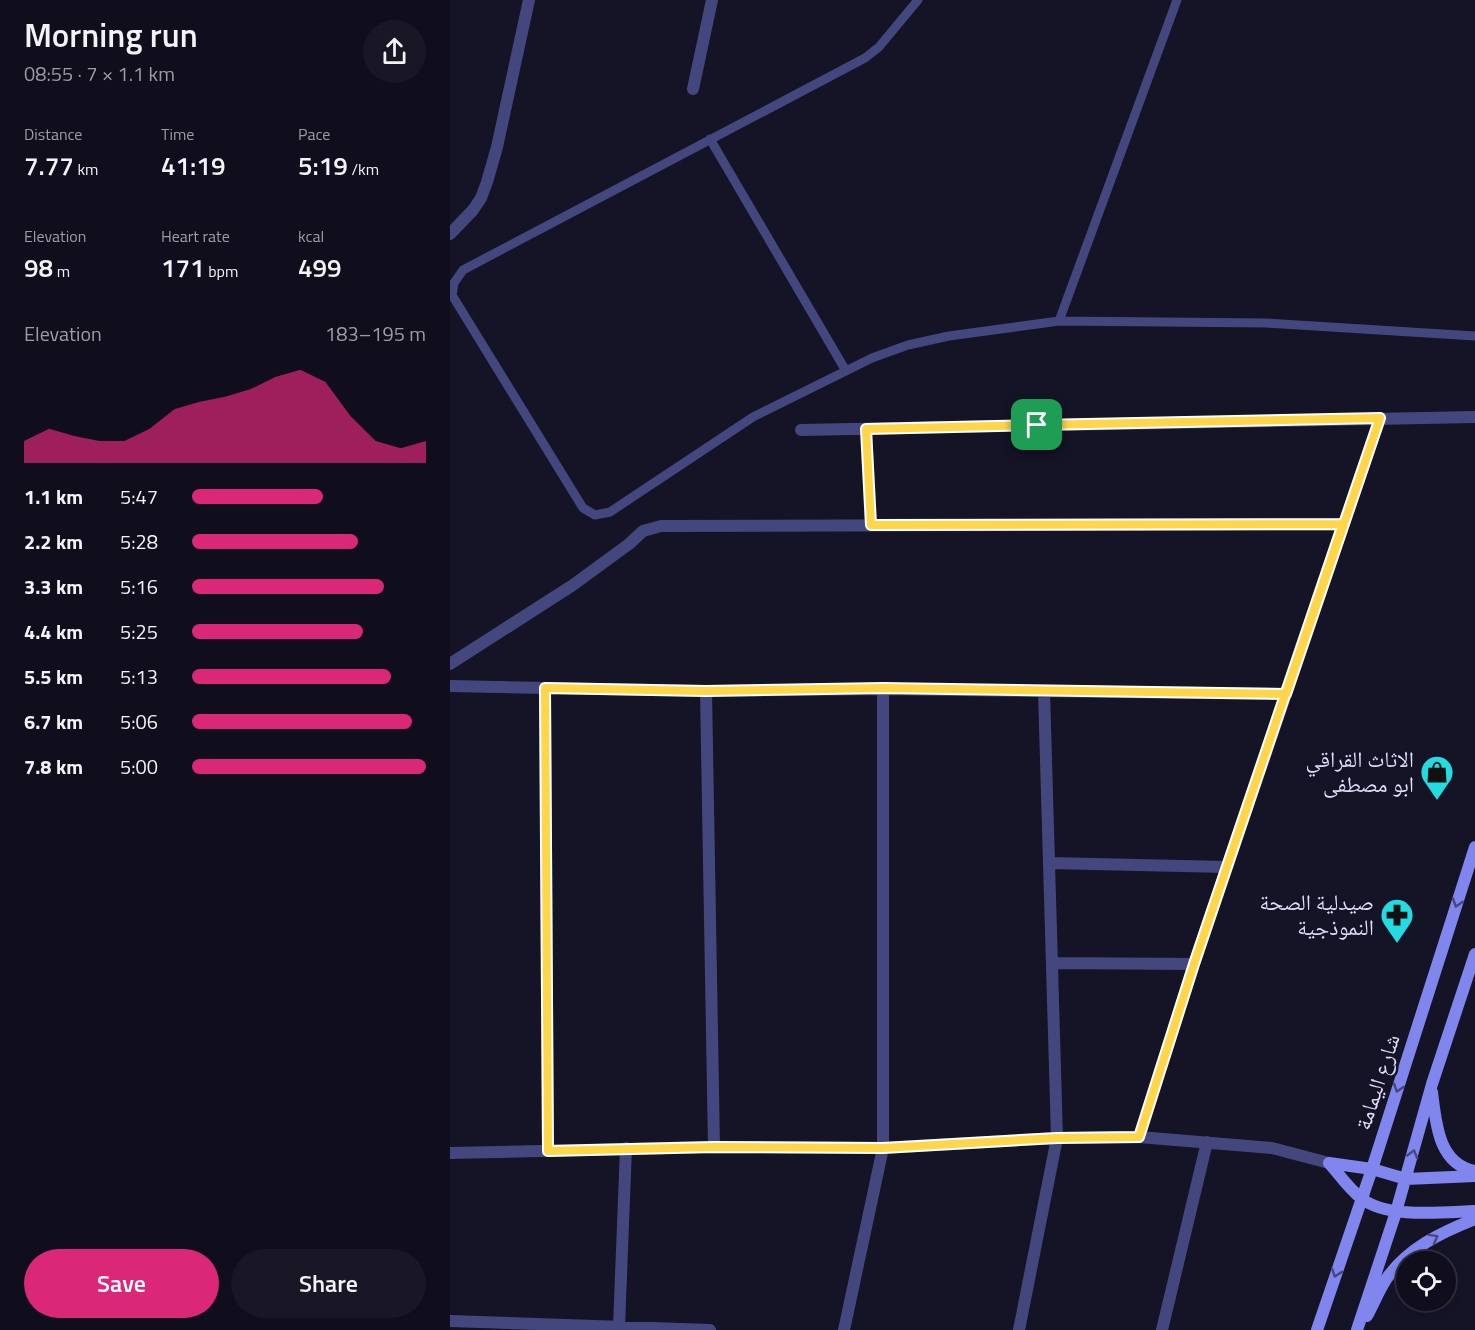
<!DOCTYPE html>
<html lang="en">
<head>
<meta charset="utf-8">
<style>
	body { margin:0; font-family:"Titillium Web","Noto Naskh Arabic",sans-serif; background:#191725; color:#f1f3f6; height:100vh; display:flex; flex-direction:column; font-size:22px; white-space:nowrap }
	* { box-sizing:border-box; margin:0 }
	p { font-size:20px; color:#9c9ca3 }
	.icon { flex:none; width:33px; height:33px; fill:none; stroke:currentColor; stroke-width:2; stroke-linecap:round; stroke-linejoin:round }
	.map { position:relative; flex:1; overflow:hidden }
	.side { display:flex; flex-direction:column; background:#100e1c; width:450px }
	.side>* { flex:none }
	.tools { position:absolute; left:946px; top:1251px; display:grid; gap:12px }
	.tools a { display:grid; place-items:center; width:60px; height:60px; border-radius:50%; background:#100e1c; box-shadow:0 3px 9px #0003,0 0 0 2px #302e3b; font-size:30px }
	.pin { position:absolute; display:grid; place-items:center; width:51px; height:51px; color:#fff; margin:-26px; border-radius:12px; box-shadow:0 3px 9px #0006 }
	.round { display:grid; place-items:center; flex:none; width:63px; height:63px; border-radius:32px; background:#191725 }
	.overview { display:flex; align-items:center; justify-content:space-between; height:102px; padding:0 24px }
	h1 { font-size:33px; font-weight:600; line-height:45px }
	.stats { display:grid; grid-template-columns:repeat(3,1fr); gap:9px; height:102px; padding:6px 24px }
	.stats div { display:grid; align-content:center }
	.stats b { font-size:26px; font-weight:600 }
	.stats small { font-size:16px; font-weight:400 }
	.stats p { font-size:16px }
	.chart { height:168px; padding:12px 24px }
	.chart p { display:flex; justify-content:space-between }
	.chart svg { width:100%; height:108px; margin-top:6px; fill:#db2777; opacity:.7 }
	.primary-button { display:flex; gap:12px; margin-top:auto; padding:12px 24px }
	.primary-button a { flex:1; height:69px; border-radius:36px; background:#db2777; color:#fff; font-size:24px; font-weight:600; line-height:69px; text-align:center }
	.primary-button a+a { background:#191725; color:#f1f3f6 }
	ul { padding:0 24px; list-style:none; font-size:20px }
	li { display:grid; grid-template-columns:96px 72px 1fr; align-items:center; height:45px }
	li i { height:15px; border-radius:8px; background:#db2777 }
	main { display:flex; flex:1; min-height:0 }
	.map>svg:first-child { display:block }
</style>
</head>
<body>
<main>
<section class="side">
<div class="overview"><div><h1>Morning run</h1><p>08:55 · 7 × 1.1 km</p></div><a class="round"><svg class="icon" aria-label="share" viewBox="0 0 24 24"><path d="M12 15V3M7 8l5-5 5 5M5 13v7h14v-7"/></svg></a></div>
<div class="stats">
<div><p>Distance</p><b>7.77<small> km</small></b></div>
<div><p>Time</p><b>41:19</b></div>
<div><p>Pace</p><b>5:19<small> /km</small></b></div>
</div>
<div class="stats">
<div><p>Elevation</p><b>98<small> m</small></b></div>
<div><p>Heart rate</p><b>171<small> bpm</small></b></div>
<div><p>kcal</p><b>499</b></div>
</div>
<div class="chart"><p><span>Elevation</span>183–195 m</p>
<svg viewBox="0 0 160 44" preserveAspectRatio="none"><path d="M0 44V35L10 30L20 33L30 35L40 35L50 30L60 22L70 19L80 17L90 14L100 9L110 6L120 11L130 25L140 35L150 38L160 35V44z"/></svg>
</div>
<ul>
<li><b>1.1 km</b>5:47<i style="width:56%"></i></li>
<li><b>2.2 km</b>5:28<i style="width:71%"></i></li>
<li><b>3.3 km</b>5:16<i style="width:82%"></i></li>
<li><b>4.4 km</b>5:25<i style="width:73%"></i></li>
<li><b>5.5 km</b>5:13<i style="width:85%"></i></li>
<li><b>6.7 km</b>5:06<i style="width:94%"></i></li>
<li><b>7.8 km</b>5:00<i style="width:100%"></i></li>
</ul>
<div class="primary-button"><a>Save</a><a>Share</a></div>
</section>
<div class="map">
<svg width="1025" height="1330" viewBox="0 0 1025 1330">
	<rect width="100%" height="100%" fill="#151326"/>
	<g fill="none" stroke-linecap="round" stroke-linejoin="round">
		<path stroke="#44477e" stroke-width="9" d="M 468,0 L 429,47 L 415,58 L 13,270 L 4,283 L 2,295 L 133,508 L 145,515 L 160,512 L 303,417 L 422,358 L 458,345 L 499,336 L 609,321 L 816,323 L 1025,336
			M 260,139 L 396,371
			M 609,321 L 727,0"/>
		<path stroke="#44477e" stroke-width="12" d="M 243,89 L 262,0
			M 0,234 L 23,210 L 31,198 L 37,182 L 47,147 L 79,0
			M 416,429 L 421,525
			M 351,430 L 1025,417
			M 0,664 L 123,585 L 179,544 L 193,531 L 211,526 L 893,524
			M 0,686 L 256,691 L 433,689 L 836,694
			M 95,688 L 98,1151
			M 256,691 L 264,1147
			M 599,863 L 777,867
			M 602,963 L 744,964
			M 689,1137 L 744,964 L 930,418
			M 0,1153 L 264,1147 L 433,1148 L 607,1138 L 689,1137 L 822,1148 L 879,1163
			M 0,1321 L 260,1330
			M 169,1327 L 176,1148
			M 394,1330 L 433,1148 L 433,689
			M 569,1330 L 607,1138 L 594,691
			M 712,1330 L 757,1142"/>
		<path stroke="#8086ee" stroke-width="12" d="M 982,1092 C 986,1123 988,1164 1025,1171
			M 879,1163 C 889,1174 899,1189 911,1198 C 936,1219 994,1212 1025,1211
			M 879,1163 L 922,1169 L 956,1179 L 1025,1176
			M 917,1316 C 924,1303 929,1290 937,1278 C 958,1248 992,1232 1025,1219
			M 867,1330 L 922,1169 L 1025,847
			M 907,1330 L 946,1212 L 982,1084 L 1025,954"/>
	</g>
	<defs><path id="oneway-chevron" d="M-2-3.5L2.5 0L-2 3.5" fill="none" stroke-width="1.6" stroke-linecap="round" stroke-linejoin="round" transform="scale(1.5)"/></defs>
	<g stroke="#454780">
		<use href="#oneway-chevron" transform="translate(1007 903) rotate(108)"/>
		<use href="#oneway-chevron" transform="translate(948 1088) rotate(108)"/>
		<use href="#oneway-chevron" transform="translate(963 1154) rotate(-75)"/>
		<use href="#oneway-chevron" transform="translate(984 1238) rotate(-29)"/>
		<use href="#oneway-chevron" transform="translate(886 1273) rotate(109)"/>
	</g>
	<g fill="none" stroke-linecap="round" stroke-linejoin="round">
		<defs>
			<path id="route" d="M 587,425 L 416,429 L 421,525 L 893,524 L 744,964 L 689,1137 L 607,1138 L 433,1148 L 264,1147 L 98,1151 L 95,688 L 256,691 L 433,688 L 836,694 C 867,602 898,510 930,418 L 587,425"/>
		</defs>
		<use href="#route" stroke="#fff" stroke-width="12"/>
		<use href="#route" stroke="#ffd54a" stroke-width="8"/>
	</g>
	<defs>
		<symbol id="shop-pin" viewBox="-11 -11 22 30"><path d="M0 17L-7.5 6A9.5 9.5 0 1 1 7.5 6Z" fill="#22dce1" stroke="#151326"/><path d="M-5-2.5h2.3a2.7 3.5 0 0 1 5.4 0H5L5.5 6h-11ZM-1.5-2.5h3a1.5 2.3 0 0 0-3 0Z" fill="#111"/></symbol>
		<symbol id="pharmacy-pin" viewBox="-11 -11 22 30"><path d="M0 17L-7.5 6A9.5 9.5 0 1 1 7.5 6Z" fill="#22dce1" stroke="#151326"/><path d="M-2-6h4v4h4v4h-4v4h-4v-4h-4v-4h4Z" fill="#111"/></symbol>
	</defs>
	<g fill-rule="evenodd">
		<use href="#shop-pin" x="968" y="753" width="38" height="52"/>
		<use href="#pharmacy-pin" x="928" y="896" width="38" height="52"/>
	</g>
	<g text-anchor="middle" stroke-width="5" stroke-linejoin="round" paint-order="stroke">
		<g font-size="22" fill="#deddfa" stroke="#151326" text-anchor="end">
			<text x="964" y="767">الاثاث القراقي<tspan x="964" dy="25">ابو مصطفى</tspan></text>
			<text x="924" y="910">صيدلية الصحة<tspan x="924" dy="25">النموذجية</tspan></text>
		</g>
		<g font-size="22" fill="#deddfa" stroke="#151326">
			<text transform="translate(927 1082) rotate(-72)" y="8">شارع اليمامة</text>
		</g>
	</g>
</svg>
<div class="tools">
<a><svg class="icon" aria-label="locate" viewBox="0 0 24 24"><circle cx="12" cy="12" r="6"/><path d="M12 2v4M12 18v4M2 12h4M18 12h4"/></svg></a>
</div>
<div class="pin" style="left:587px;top:425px;background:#1e9e55"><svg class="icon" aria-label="arrive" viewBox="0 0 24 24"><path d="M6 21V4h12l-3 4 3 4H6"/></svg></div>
</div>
</main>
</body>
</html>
